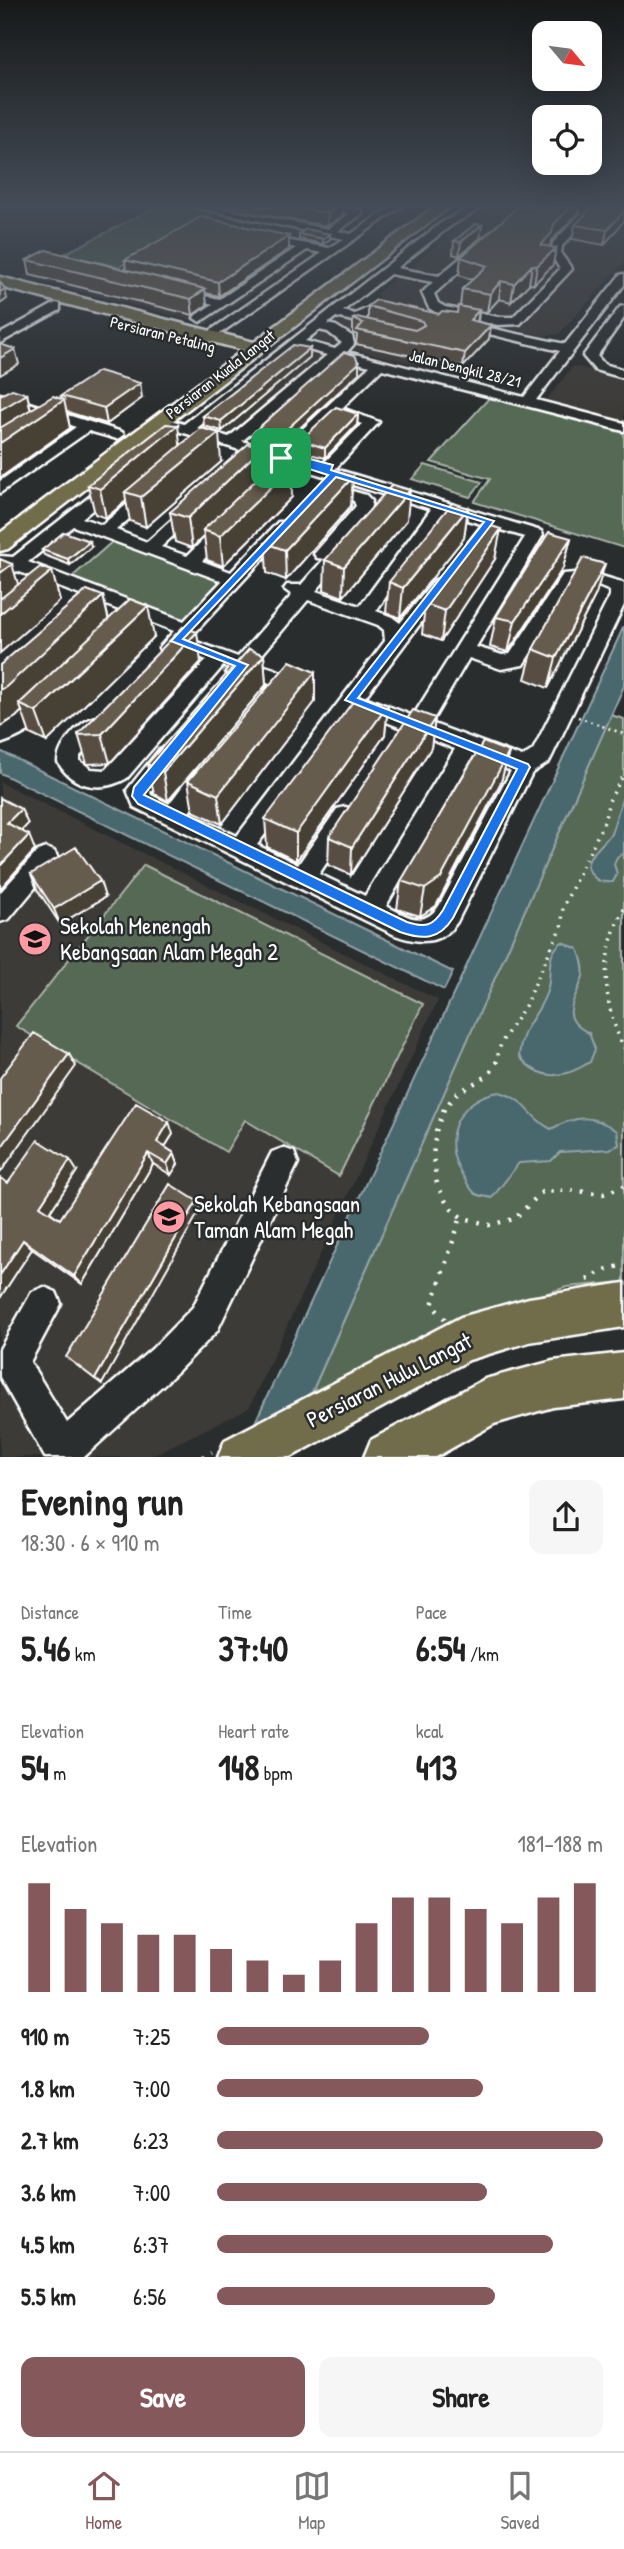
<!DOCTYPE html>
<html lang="en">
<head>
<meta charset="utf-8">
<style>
	body { margin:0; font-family:"Patrick Hand",sans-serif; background:#f6f6f6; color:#222; height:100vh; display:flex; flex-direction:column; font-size:26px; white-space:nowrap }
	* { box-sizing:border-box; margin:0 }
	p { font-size:23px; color:#767676 }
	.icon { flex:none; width:38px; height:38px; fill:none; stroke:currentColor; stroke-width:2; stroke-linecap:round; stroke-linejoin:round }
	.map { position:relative; height:1457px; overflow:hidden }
	.drawer { display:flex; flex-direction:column; background:#fff; flex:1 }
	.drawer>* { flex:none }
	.needle { width:46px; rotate:119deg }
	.tools { position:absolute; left:532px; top:21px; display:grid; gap:14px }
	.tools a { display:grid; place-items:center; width:70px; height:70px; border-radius:14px; background:#fff; box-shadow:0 7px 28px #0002; font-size:35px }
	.pin { position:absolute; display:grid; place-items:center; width:60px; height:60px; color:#fff; margin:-30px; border-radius:14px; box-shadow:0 4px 10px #0006 }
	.round { display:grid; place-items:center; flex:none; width:74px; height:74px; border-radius:14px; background:#f6f6f6 }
	.overview { display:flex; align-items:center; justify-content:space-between; height:119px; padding:0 21px }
	h1 { font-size:38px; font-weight:700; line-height:52px }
	.figures { display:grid; grid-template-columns:repeat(3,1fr); gap:10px; height:119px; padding:7px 21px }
	.figures div { display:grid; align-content:center }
	.figures b { font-size:35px; font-weight:700 }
	.figures small { font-size:19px; font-weight:400 }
	.figures p { font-size:19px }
	.chart { height:196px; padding:14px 21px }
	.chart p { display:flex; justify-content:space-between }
	.chart svg { width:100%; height:126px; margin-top:7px; stroke:#85585c; stroke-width:6 }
	.button { display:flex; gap:14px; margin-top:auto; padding:14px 21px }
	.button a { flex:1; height:80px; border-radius:14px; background:#85585c; color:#fff; font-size:28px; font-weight:700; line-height:80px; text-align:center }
	.button a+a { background:#f6f6f6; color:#222 }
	ul { padding:0 21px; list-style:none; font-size:23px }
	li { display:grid; grid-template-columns:112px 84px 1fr; align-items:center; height:52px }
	li i { height:18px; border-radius:9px; background:#85585c }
	.tabs { display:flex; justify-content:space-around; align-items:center; height:98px; border-top:2px solid #e0e0e0; background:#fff; font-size:19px; color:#767676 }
	.tabs a { display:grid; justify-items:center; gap:4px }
	.tabs .current { color:#85585c }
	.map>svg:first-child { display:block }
</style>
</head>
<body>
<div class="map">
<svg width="624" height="1457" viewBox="0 0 624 1457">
	<rect width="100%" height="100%" fill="#2a2d2e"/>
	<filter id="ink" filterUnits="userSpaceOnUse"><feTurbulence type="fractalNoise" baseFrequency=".0143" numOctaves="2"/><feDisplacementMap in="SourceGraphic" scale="14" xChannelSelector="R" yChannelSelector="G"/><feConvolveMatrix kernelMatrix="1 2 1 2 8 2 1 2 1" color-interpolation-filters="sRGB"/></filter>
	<g filter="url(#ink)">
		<path fill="#3c3b37" d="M 182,207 L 382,207 L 207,324 L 20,277 L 64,254 L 119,267 L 213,213 Z
			M 495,207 L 624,207 L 624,262 L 559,334 L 543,336 L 381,300 L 376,294 L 461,226 Z
			M 350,307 L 450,329 L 415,364 L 310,339 Z
			M 298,345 L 374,365 L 328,409 L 366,420 L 329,465 L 196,425 Z
			M 573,366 L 624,378 L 624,422 L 545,402 Z
			M 0,782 L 438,1000 L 249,1408 L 149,1457 L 0,1457 Z"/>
		<path fill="#556954" stroke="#aab4aa" stroke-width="2" d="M 156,207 L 182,207 L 214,213 L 119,267 L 64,254 Z
			M 489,398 L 624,433 L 624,548 L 474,502 L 490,479 L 431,462 Z
			M 425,465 L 482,482 L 470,497 L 412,479 Z
			M 113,541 L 224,581 L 186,620 L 71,578 Z
			M 611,715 L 624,719 L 624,1282 L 567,1287 L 453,1322 L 312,1392 Z
			M 144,865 L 423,1004 L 339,1176 L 245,1120 L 226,1152 L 16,1026 Z"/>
		<path fill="#4a676e" stroke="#92a4a8" stroke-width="2" d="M 624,626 L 624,686 L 312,1392 L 252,1429 Z
			M 0,751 L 453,972 L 444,990 L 0,773 Z
			M 624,793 L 624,853 L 617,857 L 614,864 L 617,874 L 613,882 C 599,883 593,880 587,866 L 590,857 L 611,834 Z
			M 562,942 L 578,949 C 581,957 585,967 583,976 C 578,998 555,1016 589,1033 L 595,1049 L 590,1062 C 563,1079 540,1082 519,1056 C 522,1023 538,1018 547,991 C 553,972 544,956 562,942 Z
			M 499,1092 C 529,1100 529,1119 551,1129 C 577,1115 593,1114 617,1131 L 619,1145 L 610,1149 L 560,1152 L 551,1161 L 519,1163 L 492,1198 C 488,1197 480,1196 476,1194 C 471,1191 466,1181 463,1176 C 439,1141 457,1098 499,1092 Z"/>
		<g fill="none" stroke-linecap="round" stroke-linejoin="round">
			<defs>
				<path id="minor" d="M 195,207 L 214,207 L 328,229 L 349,214 L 324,207 L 362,210 L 362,214 L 338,231 L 351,234 L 390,207 L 401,207 L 215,337 L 209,333 L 211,330 L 322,253 L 307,250 L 200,322 L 194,318 L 196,315 L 213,304 L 174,294 L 174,290 L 220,299 L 296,248 L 258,239 L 258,235 L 329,248 L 344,239 Z
					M 470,207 L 482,207 L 449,227 L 397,268 L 439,276 L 521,207 L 532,207 L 434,294 L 438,303 L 445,307 L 498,317 L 513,317 L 560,269 L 551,254 L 553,243 L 583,212 L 568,207 L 585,207 L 595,211 L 562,246 L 561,254 L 572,269 L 520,324 L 498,325 L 437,313 L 429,308 L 422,293 L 433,282 L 390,274 L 343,311 L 355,314 L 370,307 L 400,313 L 400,319 L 372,315 L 357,322 L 336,317 L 327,324 L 336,326 L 352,336 L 354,344 L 347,352 L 524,397 L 560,351 L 485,333 L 485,327 L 565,344 L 620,275 L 624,274 L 624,285 L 536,400 L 624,423 L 624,431 L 382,369 L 342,408 L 379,422 L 335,469 L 541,531 L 543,535 L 476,647 L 502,655 L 510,654 L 563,574 L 588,572 L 621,582 L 624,584 L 624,605 L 552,756 L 549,762 L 532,773 L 457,922 C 441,945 419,944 395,935 L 134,807 L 127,790 L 159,750 L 167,748 L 175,750 L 178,756 L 150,792 L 151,795 L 169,804 C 181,790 195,762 215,768 L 218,774 L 215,780 L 188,813 L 237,836 L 385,641 L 384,630 L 378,625 L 308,600 L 255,663 C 269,668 287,669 290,685 L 278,704 L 271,706 L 264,704 L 261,699 L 270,683 L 245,674 L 236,679 L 229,677 L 226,672 L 229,668 L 223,666 L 127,778 C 102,793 72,788 58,762 C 58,743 87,711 106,717 L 109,722 L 106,727 L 80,756 L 80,761 L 91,769 L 105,770 L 207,660 L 179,649 L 169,655 L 162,653 L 159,648 L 174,631 L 17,571 L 0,582 L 0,567 L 2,565 L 0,564 L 0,556 L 13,557 L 107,483 L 113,481 L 121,486 L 119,489 L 82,518 L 102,525 L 143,491 L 155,491 L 157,494 L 155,497 L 116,530 L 147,542 L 187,506 L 199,506 L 201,509 L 199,512 L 161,547 L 187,556 L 220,523 L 232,523 L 234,527 L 232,531 L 202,561 L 231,572 L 278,522 L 290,522 L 292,526 L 290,530 L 189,639 L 238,657 L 292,595 L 284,589 L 287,585 L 301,585 L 324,559 L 317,558 L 314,554 L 356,506 L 354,501 L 321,492 L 319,489 L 321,486 L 327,484 L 366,495 L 372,501 L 370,510 L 342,543 L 349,544 L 352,548 L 316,591 L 360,606 L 431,509 L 155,424 L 153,421 L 160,417 L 184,424 L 441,223 ZM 319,330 L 328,332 L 342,343 L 335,349 L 305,341 ZM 298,347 L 327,355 L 229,437 L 197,428 ZM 339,358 L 370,366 L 278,452 L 242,441 ZM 335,414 L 362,424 L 322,465 L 292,456 ZM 444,513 L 525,537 L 413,716 L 365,697 L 450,584 L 441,578 L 435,580 L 400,623 L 392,617 L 376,611 ZM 73,526 L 222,581 L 184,621 L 28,562 ZM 575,583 L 594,584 L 610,591 L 610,596 L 533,750 L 522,757 L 431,723 L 469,658 L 501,669 L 523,665 ZM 356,710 L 455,749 L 365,896 L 319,874 L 353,823 L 356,816 L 353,809 L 345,807 L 337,809 L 298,865 L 257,845 ZM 473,756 L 511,771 L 439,906 C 422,929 407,916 386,906 Z
					M 56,303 L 60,304 L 60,310 L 0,343 L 0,334 Z
					M 624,306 L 624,318 L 597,356 L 604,364 L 624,370 L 624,378 L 595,370 L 583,356 L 620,307 Z
					M 0,394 L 122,432 L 124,435 L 117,439 L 89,431 L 0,493 L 0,481 L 76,427 L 0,403 Z
					M 46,696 L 53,698 L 56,703 C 44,724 22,737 0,744 L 0,728 C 17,720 29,701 46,696 Z
					M 46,848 L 54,851 L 58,858 L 54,865 L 9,919 L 0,922 L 0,893 L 38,851 Z
					M 283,1148 L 294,1152 L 298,1163 L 217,1331 L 176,1373 L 84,1457 L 45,1457 L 0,1377 L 0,1349 L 32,1292 L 44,1287 L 56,1292 L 61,1304 L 30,1362 L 67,1423 L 152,1349 L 193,1307 L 272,1152 Z"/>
				<path id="major" d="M 434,207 L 449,207 L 8,549 L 0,551 L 0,533 L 243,350 L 0,287 L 0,277 L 254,342 Z
					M 624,1283 L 624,1327 L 529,1342 L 469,1360 L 291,1457 L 218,1457 L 225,1440 L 461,1317 L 529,1298 Z
					M 624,1353 L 624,1399 L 553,1407 L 494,1424 L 436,1457 L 364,1457 L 371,1440 L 485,1379 L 553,1361 Z"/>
			</defs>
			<use href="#minor" stroke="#fff" stroke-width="5"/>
			<use href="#major" stroke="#fff" stroke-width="5"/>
			<path stroke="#fff" stroke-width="2.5" stroke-dasharray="2 4.5" stroke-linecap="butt" d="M 578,717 L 624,734"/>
			<path stroke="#fff" stroke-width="3.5" stroke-dasharray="2 6" stroke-linecap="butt" d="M 624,909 C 599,954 602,1003 624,1048
				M 496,1063 L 501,1043 L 525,1006 L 562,924 L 563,907 L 604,822 L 609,801 L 624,774"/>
			<path stroke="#fff" stroke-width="4.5" stroke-dasharray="2.5 8" stroke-linecap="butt" d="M 497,1061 L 489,1075 L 457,1093 L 444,1109 L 436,1131 L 433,1156 L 437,1184 L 448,1206 L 461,1217 L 489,1225 L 514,1219 L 542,1192 L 570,1190 L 603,1194 L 624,1186
				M 587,1280 L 604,1270 L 624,1265
				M 445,1319 L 432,1305 L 461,1217
				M 202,1457 L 212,1452"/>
			<use href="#minor" fill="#2a2d2e" fill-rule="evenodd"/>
			<use href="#major" fill="#716d4b" fill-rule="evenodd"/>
		</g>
		<path fill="#584e42" stroke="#fff" stroke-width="2" d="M 219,207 L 343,207 L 343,215 L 327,226 Z
			M 518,207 L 579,207 L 578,213 L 551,241 L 550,247 L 553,265 L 534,284 L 529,284 L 511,302 L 499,299 L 487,312 L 479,311 L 478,322 L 491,325 L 489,339 L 463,367 L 356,344 L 357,335 L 353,333 L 353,319 L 368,319 L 368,306 L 439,314 L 457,313 L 460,306 L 462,289 L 472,280 L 459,275 L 461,257 Z
			M 624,207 L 604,245 L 572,239 L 575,225 Z
			M 482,225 L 480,238 L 459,256 L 453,254 L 454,241 Z
			M 299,234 L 330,239 L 323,244 L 299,239 Z
			M 289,236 L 289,249 L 219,296 L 205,293 L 207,305 L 193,315 L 30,275 L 27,260 L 126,270 L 125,260 Z
			M 310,357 L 222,431 L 204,426 L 203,416 Z
			M 359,373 L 288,439 L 272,444 L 257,440 L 256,430 Z
			M 27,394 L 31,409 L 62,399 L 61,396 L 142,398 L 107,424 L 67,412 L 70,428 L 0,478 L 0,395 Z
			M 358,414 L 357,425 L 325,458 L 306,453 L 305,447 L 305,436 Z
			M 221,462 L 146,527 L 130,521 L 126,501 L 106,518 L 95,514 L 88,485 Z
			M 291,468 L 292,497 L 223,566 L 207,560 L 204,536 L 192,548 L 175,542 L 170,512 L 264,473 Z
			M 351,506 L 286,580 L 267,573 L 265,543 Z
			M 468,508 L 464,538 L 400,618 L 386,612 L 389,582 Z
			M 407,520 L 343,597 L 324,590 L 325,560 Z
			M 571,538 L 563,568 L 508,652 L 490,647 L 496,617 Z
			M 91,547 L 70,565 L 44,555 L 42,550 Z
			M 495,559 L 441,641 L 422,634 L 426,595 Z
			M 596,594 L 548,688 L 525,679 L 533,649 Z
			M 103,596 L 109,620 L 154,637 L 47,742 L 30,734 L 22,711 L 16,717 L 0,726 L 0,665 Z
			M 264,655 L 266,685 L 168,801 L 154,793 L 147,764 Z
			M 201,662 L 110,763 L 87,764 L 78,734 Z
			M 315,672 L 315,702 L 222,824 L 193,811 L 188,781 Z
			M 388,705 L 385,735 L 296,861 L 267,847 L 265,819 Z
			M 435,718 L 431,748 L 351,875 L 328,865 L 329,837 Z
			M 509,752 L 501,782 L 436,906 L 420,916 L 397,909 L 401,881 Z
			M 31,874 L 105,897 L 60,924 L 37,889 Z
			M 173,1134 L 165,1147 L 174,1153 L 178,1164 L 171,1175 L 153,1164 L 82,1284 L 32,1249 L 0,1298 L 8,1183 L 77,1171 L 50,1212 L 60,1219 Z"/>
		<path fill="#474036" stroke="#fff" stroke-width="2" d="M 337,207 L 343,207 L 343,215 L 327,226 L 328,213 Z
			M 571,207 L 579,207 L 578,213 L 551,241 L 549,250 L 541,245 L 554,224 Z
			M 624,211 L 624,221 L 604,245 L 607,230 Z
			M 482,225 L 480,238 L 459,256 L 461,242 Z
			M 330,234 L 330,239 L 323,244 L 323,239 Z
			M 289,236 L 289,249 L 219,296 L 218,282 Z
			M 556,248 L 553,265 L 534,284 L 537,266 Z
			M 532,265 L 529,284 L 511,302 L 514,284 Z
			M 501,281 L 499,299 L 487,312 L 490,294 Z
			M 5,289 L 7,299 L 0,304 L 0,292 Z
			M 205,289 L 207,305 L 193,315 L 191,299 Z
			M 479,310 L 477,324 L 470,320 Z
			M 491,325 L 489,339 L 463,367 L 465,353 Z
			M 310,348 L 310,357 L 222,431 L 221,421 Z
			M 15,349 L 19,364 L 0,375 L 0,358 Z
			M 359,363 L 359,373 L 288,439 L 272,444 L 271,434 Z
			M 140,383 L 142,398 L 107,424 L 104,408 Z
			M 27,394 L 33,420 L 64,400 L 70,428 L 0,478 L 0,407 Z
			M 358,414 L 357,425 L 325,458 L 325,448 Z
			M 178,425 L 181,453 L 125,492 L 126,501 L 106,518 L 100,489 Z
			M 219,433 L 221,462 L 146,527 L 141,497 Z
			M 262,448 L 264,477 L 203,530 L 204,536 L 192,548 L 188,518 Z
			M 291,468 L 292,497 L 223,566 L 220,536 Z
			M 353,477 L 351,506 L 286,580 L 285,550 Z
			M 410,490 L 407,520 L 343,597 L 344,567 Z
			M 468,508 L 464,538 L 400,618 L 403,588 Z
			M 501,529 L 495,559 L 441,641 L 445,611 Z
			M 571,538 L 563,568 L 508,652 L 515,621 Z
			M 90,541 L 91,547 L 70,565 L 68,559 Z
			M 12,564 L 21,594 L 0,611 L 0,573 Z
			M 605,564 L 596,594 L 548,688 L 556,658 Z
			M 52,571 L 60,601 L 0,653 L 0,614 Z
			M 103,596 L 110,626 L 19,704 L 22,711 L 16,717 L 0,726 L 0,690 Z
			M 148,606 L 154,637 L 47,742 L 36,712 Z
			M 197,632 L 201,662 L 110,763 L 102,734 Z
			M 264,655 L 266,685 L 168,801 L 163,772 Z
			M 315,672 L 315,702 L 222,824 L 218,795 Z
			M 388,705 L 385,735 L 296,861 L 296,833 Z
			M 435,718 L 431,748 L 351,875 L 352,847 Z
			M 509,752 L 501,782 L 436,906 L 420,916 L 425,889 Z
			M 21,809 L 28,824 L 14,839 L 7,823 Z
			M 29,835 L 35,850 L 0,889 L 0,866 Z
			M 100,881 L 105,897 L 60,924 L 54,909 Z
			M 69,1054 L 76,1066 L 0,1173 L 0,1149 Z
			M 169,1122 L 173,1134 L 161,1153 L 157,1142 Z
			M 148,1153 L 153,1164 L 82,1284 L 74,1276 Z
			M 174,1153 L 178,1164 L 171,1175 L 167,1164 Z
			M 70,1160 L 77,1171 L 48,1215 L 40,1206 Z
			M 197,1201 L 200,1210 L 102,1384 L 95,1379 Z
			M 23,1240 L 32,1249 L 0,1298 L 0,1275 Z"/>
		<path fill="#665b4d" stroke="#fff" stroke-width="2" d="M 291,207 L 337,207 L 328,213 Z
			M 518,207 L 571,207 L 554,224 L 552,233 L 541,245 L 556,248 L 537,266 L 532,265 L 514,284 L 501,281 L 490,294 L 462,289 L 487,266 L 461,257 Z
			M 592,207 L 624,207 L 624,211 L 607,230 L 575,225 Z
			M 201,217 L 289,236 L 218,282 L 125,260 Z
			M 475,224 L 482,225 L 461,242 L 454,241 Z
			M 306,229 L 330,234 L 323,239 L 299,234 Z
			M 46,250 L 205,289 L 191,299 L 27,260 Z
			M 0,282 L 5,289 L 0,292 Z
			M 376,300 L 439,314 L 442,311 L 457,313 L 458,306 L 479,310 L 470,320 L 491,325 L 465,353 L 357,330 L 363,323 L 353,319 L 357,317 L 415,330 L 424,325 L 422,321 L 368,306 Z
			M 0,344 L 15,349 L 0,358 Z
			M 293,345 L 310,348 L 221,421 L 203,416 Z
			M 344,352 L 355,355 L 359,363 L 287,429 L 271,434 L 256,430 Z
			M 99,371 L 140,383 L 104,408 L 61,396 Z
			M 12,389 L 27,394 L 0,410 L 0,395 Z
			M 53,396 L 64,400 L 0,443 L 0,428 Z
			M 336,407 L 358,414 L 325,448 L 306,442 L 305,436 Z
			M 166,424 L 178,425 L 100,489 L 88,485 Z
			M 201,428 L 219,433 L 141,497 L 125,492 Z
			M 248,444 L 262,448 L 188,518 L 170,512 Z
			M 274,463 L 291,468 L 220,536 L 203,530 Z
			M 335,471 L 353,477 L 285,550 L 265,543 Z
			M 392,485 L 410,490 L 344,567 L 325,560 Z
			M 452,503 L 468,508 L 403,588 L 389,582 Z
			M 482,523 L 501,529 L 445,611 L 425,604 L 430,597 L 426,595 Z
			M 64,532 L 90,541 L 68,559 L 42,550 Z
			M 549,532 L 571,538 L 515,621 L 496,617 Z
			M 583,558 L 605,564 L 556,658 L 533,649 Z
			M 0,559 L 12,564 L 0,573 Z
			M 40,567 L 52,571 L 0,614 L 0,599 Z
			M 87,590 L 103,596 L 6,687 L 0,690 L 0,665 Z
			M 130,599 L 148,606 L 36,712 L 19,704 Z
			M 183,627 L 197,632 L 102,734 L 78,735 L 78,734 Z
			M 249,649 L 264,655 L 163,772 L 147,764 Z
			M 290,661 L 315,672 L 218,795 L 188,781 Z
			M 358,695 L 388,705 L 302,825 L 296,833 L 265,819 Z
			M 413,710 L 435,718 L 352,847 L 329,837 Z
			M 483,742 L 509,752 L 441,878 L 425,889 L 401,881 Z
			M 0,798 L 21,809 L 7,823 L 29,835 L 0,866 Z
			M 76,847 L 100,881 L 54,909 L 31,874 Z
			M 34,1033 L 69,1054 L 0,1149 L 0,1078 Z
			M 136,1103 L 169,1122 L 157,1142 L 174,1153 L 167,1164 L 148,1153 L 74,1276 L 23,1240 L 0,1275 L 0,1178 L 8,1183 L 38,1140 L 70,1160 L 40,1206 L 60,1219 Z
			M 170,1184 L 197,1201 L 95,1379 L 66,1357 Z"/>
	</g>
	<linearGradient id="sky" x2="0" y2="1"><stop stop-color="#171919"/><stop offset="0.5" stop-color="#444c57"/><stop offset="1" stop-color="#444c57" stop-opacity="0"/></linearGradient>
	<rect width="624" height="411" fill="url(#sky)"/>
	<path fill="#1a73e8" stroke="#fff" stroke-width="2" fill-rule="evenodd" d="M 283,452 L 333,465 L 331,470 L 494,521 L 358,698 L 528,764 L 530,767 L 453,918 C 439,940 423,940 400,932 L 138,804 L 132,796 L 134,787 L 235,666 L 171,641 L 328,475 L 278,459 ZM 336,477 L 484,522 L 345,700 L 517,769 L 443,910 C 433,926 425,928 407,922 L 144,795 L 248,665 L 183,639 Z"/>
	<defs>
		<symbol id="school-disc" viewBox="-11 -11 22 22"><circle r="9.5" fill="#ff9aa2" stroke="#2a2d2e"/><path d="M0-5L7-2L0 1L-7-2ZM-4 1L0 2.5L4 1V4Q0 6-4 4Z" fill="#111"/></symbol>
	</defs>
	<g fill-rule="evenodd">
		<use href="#school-disc" x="16" y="920" width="38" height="38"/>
		<use href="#school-disc" x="150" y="1198" width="38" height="38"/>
	</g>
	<g text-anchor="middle" stroke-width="5" stroke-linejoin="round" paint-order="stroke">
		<g font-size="16" fill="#fff" stroke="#2a2d2e">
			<text transform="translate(163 334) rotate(14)" y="6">Persiaran Petaling</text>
			<text transform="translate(465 368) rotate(14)" y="6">Jalan Dengkil 28/21</text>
			<text transform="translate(220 374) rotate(-38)" y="6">Persiaran Kuala Langat</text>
		</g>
		<g font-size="23" fill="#fff" stroke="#2a2d2e" text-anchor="start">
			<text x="60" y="934">Sekolah Menengah<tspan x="60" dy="26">Kebangsaan Alam Megah 2</tspan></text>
			<text x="194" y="1212">Sekolah Kebangsaan<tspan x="194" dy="26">Taman Alam Megah</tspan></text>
		</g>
		<g font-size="23" fill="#fff" stroke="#2a2d2e">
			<text transform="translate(389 1380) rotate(-27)" y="8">Persiaran Hulu Langat</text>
		</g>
	</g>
</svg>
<div class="tools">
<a><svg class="needle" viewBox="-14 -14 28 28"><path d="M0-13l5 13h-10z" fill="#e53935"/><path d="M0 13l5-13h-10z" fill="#767676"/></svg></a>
<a><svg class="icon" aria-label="locate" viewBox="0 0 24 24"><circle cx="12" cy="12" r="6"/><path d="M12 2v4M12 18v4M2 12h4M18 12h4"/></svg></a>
</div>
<div class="pin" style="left:281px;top:458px;background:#1e9e55"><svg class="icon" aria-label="arrive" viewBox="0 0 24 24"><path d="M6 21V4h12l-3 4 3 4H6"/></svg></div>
</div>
<section class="drawer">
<div class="overview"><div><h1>Evening run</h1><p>18:30 · 6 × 910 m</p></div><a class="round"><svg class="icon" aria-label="share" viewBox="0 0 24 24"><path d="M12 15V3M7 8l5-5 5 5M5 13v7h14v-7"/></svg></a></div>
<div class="figures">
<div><p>Distance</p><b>5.46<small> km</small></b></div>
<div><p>Time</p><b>37:40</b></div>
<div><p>Pace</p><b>6:54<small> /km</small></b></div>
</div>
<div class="figures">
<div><p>Elevation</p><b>54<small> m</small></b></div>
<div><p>Heart rate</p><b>148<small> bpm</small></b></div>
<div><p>kcal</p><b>413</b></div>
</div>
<div class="chart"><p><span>Elevation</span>181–188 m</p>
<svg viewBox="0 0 160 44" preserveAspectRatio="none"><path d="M5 44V6M15 44V15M25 44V20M35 44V24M45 44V24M55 44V29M65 44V33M75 44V38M85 44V33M95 44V20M105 44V11M115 44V11M125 44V15M135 44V20M145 44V11M155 44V6"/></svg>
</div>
<ul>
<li><b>910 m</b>7:25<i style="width:55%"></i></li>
<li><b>1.8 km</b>7:00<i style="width:69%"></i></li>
<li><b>2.7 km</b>6:23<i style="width:100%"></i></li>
<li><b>3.6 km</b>7:00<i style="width:70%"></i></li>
<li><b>4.5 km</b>6:37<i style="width:87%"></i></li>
<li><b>5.5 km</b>6:56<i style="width:72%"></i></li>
</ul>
<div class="button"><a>Save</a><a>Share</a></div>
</section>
<nav class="tabs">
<a class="current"><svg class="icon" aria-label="home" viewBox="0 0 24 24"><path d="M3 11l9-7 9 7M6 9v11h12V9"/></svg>Home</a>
<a><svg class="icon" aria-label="map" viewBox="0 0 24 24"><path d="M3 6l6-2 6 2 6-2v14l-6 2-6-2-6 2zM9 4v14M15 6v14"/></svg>Map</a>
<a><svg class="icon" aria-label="saved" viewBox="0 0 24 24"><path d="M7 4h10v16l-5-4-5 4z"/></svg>Saved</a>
</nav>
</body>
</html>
